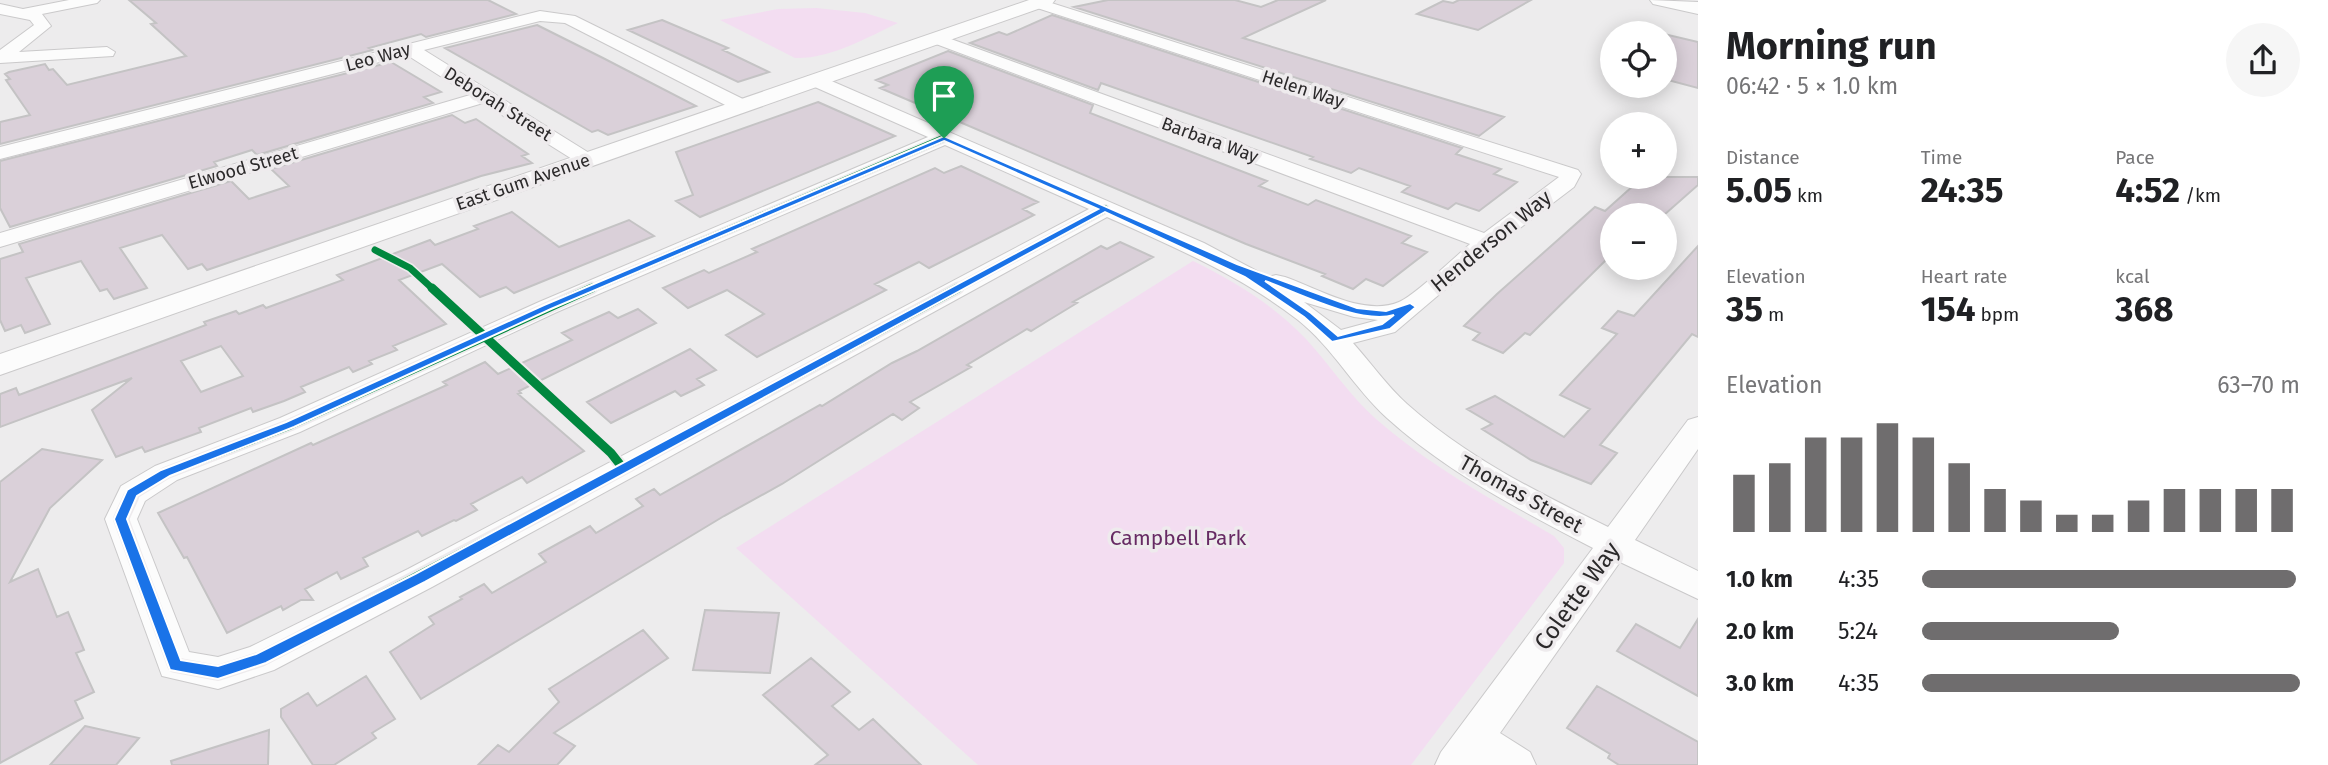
<!DOCTYPE html>
<html lang="en">
<head>
<meta charset="utf-8">
<style>
	body { margin:0; font-family:"Fira Sans",sans-serif; background:#f6f6f6; color:#202124; height:100vh; display:flex; flex-direction:column; font-size:26px; white-space:nowrap }
	* { box-sizing:border-box; margin:0 }
	p { font-size:23px; color:#757577 }
	.icon { flex:none; width:38px; height:38px; fill:none; stroke:currentColor; stroke-width:2; stroke-linecap:round; stroke-linejoin:round }
	.map { position:relative; flex:1; overflow:hidden }
	.sheet { display:flex; flex-direction:column; background:#fff; width:630px }
	.sheet>* { flex:none }
	.buttons { position:absolute; left:1600px; top:21px; display:grid; gap:14px }
	.buttons a { display:grid; place-items:center; width:77px; height:77px; border-radius:50%; background:#fff; box-shadow:0 4px 18px #0003; font-size:35px }
	.pin { position:absolute; display:grid; place-items:center; width:60px; height:60px; color:#fff; margin:-72px -30px; border-radius:50% 50% 50% 0; rotate:-45deg; box-shadow:0 0 7px #0007 }
	.pin .icon { rotate:45deg }
	.round { display:grid; place-items:center; flex:none; width:74px; height:74px; border-radius:37px; background:#f6f6f6 }
	.summary { display:flex; align-items:center; justify-content:space-between; height:119px; padding:0 28px }
	h1 { font-size:38px; font-weight:700; line-height:52px }
	.metrics { display:grid; grid-template-columns:repeat(3,1fr); gap:10px; height:119px; padding:7px 28px }
	.metrics div { display:grid; align-content:center }
	.metrics b { font-size:35px; font-weight:700 }
	.metrics small { font-size:19px; font-weight:400 }
	.metrics p { font-size:19px }
	.chart { height:196px; padding:14px 28px }
	.chart p { display:flex; justify-content:space-between }
	.chart svg { width:100%; height:126px; margin-top:7px; stroke:#6f6d6e; stroke-width:6 }
	ul { padding:0 28px; list-style:none; font-size:23px }
	li { display:grid; grid-template-columns:112px 84px 1fr; align-items:center; height:52px }
	li i { height:18px; border-radius:9px; background:#6f6d6e }
	main { display:flex; flex:1; min-height:0 }
	.map>svg:first-child { display:block }
</style>
</head>
<body>
<main>
<div class="map">
<svg width="1698" height="765" viewBox="0 0 1698 765">
	<rect width="100%" height="100%" fill="#edeced"/>
	<path fill="#f3ddf1" d="M 816,8 L 865,13 L 898,23 C 866,38 831,59 795,58 L 720,20 L 778,9 Z
		M 1193,261 C 1234,281 1274,305 1306,339 C 1330,365 1350,396 1376,419 C 1431,467 1493,500 1554,536 L 1564,548 L 1564,563 L 1411,765 L 978,765 L 736,548 Z"/>
	<path fill="#dad0d9" stroke="#c4c3c4" stroke-width="2" fill-rule="evenodd" d="M 129,0 L 488,0 L 516,14 L 426,37 L 421,34 L 369,48 L 373,50 L 0,144 L 0,122 L 30,115 L 6,80 L 10,79 L 5,74 L 9,72 L 45,64 L 49,70 L 53,69 L 67,85 L 186,56 L 151,24 L 156,23 Z
		M 1108,0 L 1235,0 L 1261,7 L 1278,0 L 1326,0 L 1243,38 L 1504,117 L 1479,136 L 1074,7 Z
		M 1459,0 L 1531,0 L 1478,30 L 1417,14 L 1443,1 L 1453,3 Z
		M 1052,15 L 1462,148 L 1456,154 L 1501,169 L 1494,174 L 1517,182 L 1479,211 L 1456,203 L 1448,209 L 1402,192 L 1410,186 L 1359,168 L 1351,173 L 1310,159 L 1313,157 L 1101,83 L 1098,90 L 970,43 L 999,32 L 1007,35 Z
		M 662,20 L 728,48 L 723,50 L 769,72 L 738,82 L 628,30 Z
		M 537,25 L 603,58 L 696,106 L 608,135 L 598,130 L 592,132 L 445,48 Z
		M 1664,34 L 1698,42 L 1698,88 L 1664,79 Z
		M 948,51 L 1093,105 L 1090,113 L 1267,181 L 1259,186 L 1308,205 L 1316,200 L 1411,236 L 1402,243 L 1427,252 L 1383,286 L 1366,279 L 1353,289 L 1322,276 L 1325,274 L 1246,244 L 880,88 L 888,85 L 876,80 Z
		M 391,62 L 441,92 L 424,97 L 433,103 L 257,155 L 252,150 L 214,162 L 217,166 L 10,227 L 0,208 L 0,161 Z
		M 818,102 L 895,136 L 700,217 L 676,201 L 693,195 L 676,152 Z
		M 452,115 L 465,123 L 476,119 L 528,154 L 522,156 L 532,163 L 481,176 L 207,270 L 202,264 L 188,269 L 162,235 L 120,248 L 147,288 L 114,299 L 107,289 L 100,291 L 81,261 L 26,278 L 50,324 L 25,333 L 21,325 L 5,331 L 0,320 L 0,259 L 23,252 L 19,244 L 231,181 L 249,199 L 289,186 L 271,169 Z
		M 961,166 L 1038,202 L 1023,209 L 1034,215 L 929,268 L 919,262 L 875,284 L 886,290 L 757,357 L 726,335 L 764,314 L 727,290 L 688,308 L 663,288 L 704,270 L 709,273 L 757,252 L 752,249 L 935,168 L 944,173 Z
		M 1643,177 L 1698,177 L 1698,185 L 1664,215 L 1612,215 L 1612,254 L 1530,335 L 1525,333 L 1503,353 L 1473,340 L 1480,333 L 1464,326 L 1497,294 L 1595,207 L 1605,211 Z
		M 512,212 L 559,247 L 629,220 L 654,236 L 514,293 L 506,287 L 480,297 L 442,264 L 399,280 L 446,324 L 393,346 L 397,350 L 369,361 L 372,364 L 353,372 L 349,367 L 301,387 L 305,392 L 284,401 L 253,412 L 251,408 L 199,428 L 201,432 L 145,452 L 142,447 L 116,457 L 92,410 L 132,378 L 0,427 L 0,394 L 16,388 L 19,395 L 206,325 L 204,322 L 236,311 L 239,314 L 263,305 L 266,308 L 343,280 L 337,275 L 430,240 L 435,245 L 478,229 L 474,226 ZM 221,346 L 243,376 L 201,392 L 181,361 Z
		M 1120,242 L 1153,257 L 1073,302 L 1077,303 L 1049,320 L 1031,331 L 1027,329 L 967,365 L 971,367 L 910,402 L 919,408 L 902,420 L 893,414 L 782,484 L 724,516 L 421,699 L 390,652 L 434,624 L 429,617 L 462,599 L 460,597 L 484,584 L 492,593 L 546,562 L 539,554 L 559,543 L 590,526 L 596,533 L 643,506 L 636,499 L 654,489 L 660,495 L 820,405 L 822,406 L 892,363 L 917,351 L 1101,246 L 1107,249 Z
		M 1698,246 L 1698,337 L 1692,334 L 1600,445 L 1617,453 L 1591,484 L 1531,460 L 1482,429 L 1492,424 L 1467,409 L 1495,396 L 1564,437 L 1590,409 L 1560,395 L 1617,334 L 1602,328 L 1618,311 L 1634,316 Z
		M 638,309 L 656,323 L 519,391 L 521,393 L 518,394 L 584,451 L 527,483 L 522,477 L 471,504 L 477,510 L 456,521 L 454,520 L 422,536 L 418,531 L 363,558 L 368,566 L 341,579 L 337,572 L 305,589 L 313,600 L 301,600 L 283,610 L 281,606 L 227,633 L 187,557 L 184,558 L 158,513 L 311,443 L 313,445 L 447,385 L 443,382 L 485,362 L 498,374 L 572,340 L 562,333 L 609,312 L 618,318 Z
		M 690,349 L 716,370 L 697,379 L 704,385 L 681,396 L 675,391 L 611,423 L 587,402 Z
		M 42,449 L 102,460 L 50,508 L 10,582 L 38,569 L 57,617 L 68,612 L 84,650 L 76,653 L 94,692 L 75,701 L 83,718 L 0,763 L 0,482 Z
		M 705,610 L 779,613 L 770,673 L 693,670 Z
		M 1698,619 L 1698,696 L 1617,651 L 1636,624 L 1680,648 Z
		M 643,630 L 668,658 L 554,733 L 575,746 L 557,765 L 478,765 L 498,745 L 509,752 L 559,702 L 549,689 Z
		M 811,658 L 850,692 L 832,706 L 859,730 L 873,719 L 921,765 L 815,765 L 828,755 L 763,695 Z
		M 366,676 L 395,719 L 372,733 L 376,738 L 334,765 L 313,765 L 281,717 L 281,709 L 308,693 L 317,706 Z
		M 1597,686 L 1698,742 L 1698,765 L 1619,765 L 1608,758 L 1610,754 L 1567,728 Z
		M 85,726 L 139,738 L 116,765 L 50,765 Z
		M 269,730 L 268,765 L 172,765 L 171,761 Z"/>
	<g fill="none" stroke-linecap="round" stroke-linejoin="round">
		<defs>
			<path id="minor" d="M 69,0 L 100,0 L 97,3 L 42,14 L 51,26 L 19,52 L 107,47 L 115,52 L 113,56 L 0,63 L 0,50 L 34,25 L 30,20 L 0,14 L 0,4 L 23,9 Z
				M 1030,0 L 1042,0 L 1578,170 L 1581,174 L 1574,187 L 1495,247 L 1395,332 L 1353,343 C 1371,363 1387,386 1407,404 C 1466,457 1537,492 1608,527 L 1688,420 L 1698,417 L 1698,449 L 1635,540 L 1698,571 L 1698,599 L 1620,562 L 1500,733 L 1530,752 L 1536,765 L 1435,765 L 1441,752 L 1593,548 C 1520,510 1448,473 1387,418 C 1354,388 1333,348 1298,320 C 1240,275 1174,247 1107,217 L 432,587 L 274,670 L 218,689 L 162,676 L 105,519 L 121,486 L 155,466 L 280,418 L 539,302 L 928,137 L 808,84 L 805,80 L 808,76 L 820,76 L 1204,243 L 1268,277 L 1276,275 L 1285,277 C 1317,288 1364,317 1399,302 C 1415,295 1455,257 1470,244 L 928,41 L 926,38 L 928,35 L 940,35 L 1484,233 L 1559,177 L 1031,6 L 1028,3 ZM 945,145 L 1089,209 L 408,569 L 250,647 L 218,657 L 189,652 L 137,519 L 145,501 L 177,480 L 300,432 L 557,312 ZM 1304,302 L 1354,317 L 1378,320 L 1341,330 Z
				M 540,11 L 575,16 L 749,102 L 751,106 L 742,112 L 735,110 L 565,23 L 540,21 L 424,50 L 594,156 L 597,160 L 594,164 L 580,164 L 483,103 L 0,247 L 0,233 L 470,95 L 407,55 L 0,159 L 0,147 Z"/>
			<path id="tertiary" d="M 1029,0 L 1055,0 L 1052,4 L 0,375 L 0,354 Z"/>
			<path id="secondary" d="M 1650,0 L 1698,2 L 1698,14 L 1653,4 Z"/>
		</defs>
		<use href="#minor" stroke="#cac9ca" stroke-width="2"/>
		<use href="#tertiary" stroke="#cac9ca" stroke-width="2"/>
		<use href="#secondary" stroke="#cac9ca" stroke-width="2"/>
		<use href="#minor" fill="#fcfcfc" fill-rule="evenodd"/>
		<use href="#tertiary" fill="#fcfcfc" fill-rule="evenodd"/>
		<use href="#secondary" fill="#fcfcfc" fill-rule="evenodd"/>
		<defs>
			<path id="cycleway-far2" d="M 375,250 L 410,268 L 434,290
				M 588,290 L 944,138
				M 954,290 L 1105,209"/>
			<path id="cycleway-far1" d="M 432,288 L 611,453 L 622,467
				M 130,499 L 132,494 L 166,473 L 290,425 L 592,288
				M 568,499 L 958,288"/>
			<path id="cycleway" d="M 131,497 L 121,519 L 175,665 L 218,673 L 261,659 L 571,497"/>
		</defs>
		<use href="#cycleway-far2" stroke="#eeebed" stroke-width="10"/>
		<use href="#cycleway-far1" stroke="#eeebed" stroke-width="13"/>
		<use href="#cycleway" stroke="#eeebed" stroke-width="16"/>
		<use href="#cycleway-far2" stroke="#00873e" stroke-width="7"/>
		<use href="#cycleway-far1" stroke="#00873e" stroke-width="9"/>
		<use href="#cycleway" stroke="#00873e" stroke-width="11"/>
	</g>
	<path fill="#1a73e8" stroke="#fff" stroke-width="2" fill-rule="evenodd" d="M 944,136 L 1237,264 L 1357,308 L 1386,311 L 1410,303 L 1416,307 L 1390,329 L 1332,342 L 1304,317 L 1245,277 L 1105,212 L 425,582 L 266,663 L 218,679 L 170,670 L 114,519 L 127,490 L 161,470 L 286,422 L 544,305 ZM 944,141 L 1098,209 L 415,574 L 256,654 L 218,666 L 181,660 L 127,519 L 137,496 L 170,476 L 294,427 L 551,309 ZM 1265,281 C 1298,293 1360,325 1394,315 L 1382,324 L 1338,336 L 1311,313 Z"/>
	<g text-anchor="middle" stroke-width="7" stroke-linejoin="round" paint-order="stroke">
		<g font-size="18" fill="#2b292a" stroke="#eeebed">
			<text transform="translate(378 57) rotate(-15)" y="6">Leo Way</text>
			<text transform="translate(1303 89) rotate(18)" y="6">Helen Way</text>
			<text transform="translate(498 104) rotate(32)" y="6">Deborah Street</text>
			<text transform="translate(1210 140) rotate(20)" y="6">Barbara Way</text>
			<text transform="translate(243 168) rotate(-16)" y="6">Elwood Street</text>
			<text transform="translate(523 182) rotate(-19)" y="6">East Gum Avenue</text>
		</g>
		<g font-size="21" fill="#2b292a" stroke="#eeebed">
			<text transform="translate(1491 241) rotate(-39)" y="7">Henderson Way</text>
			<text transform="translate(1521 494) rotate(29)" y="7">Thomas Street</text>
		</g>
		<g font-size="21" fill="#672b64" stroke="#eeebed">
			<text x="1178" y="545">Campbell Park</text>
		</g>
		<g font-size="24" fill="#2b292a" stroke="#eeebed">
			<text transform="translate(1577 596) rotate(-54)" y="8">Colette Way</text>
		</g>
	</g>
</svg>
<div class="buttons">
<a><svg class="icon" aria-label="locate" viewBox="0 0 24 24"><circle cx="12" cy="12" r="6"/><path d="M12 2v4M12 18v4M2 12h4M18 12h4"/></svg></a>
<a>+</a>
<a>−</a>
</div>
<div class="pin" style="left:944px;top:138px;background:#1e9e55"><svg class="icon" aria-label="arrive" viewBox="0 0 24 24"><path d="M6 21V4h12l-3 4 3 4H6"/></svg></div>
</div>
<section class="sheet">
<div class="summary"><div><h1>Morning run</h1><p>06:42 · 5 × 1.0 km</p></div><a class="round"><svg class="icon" aria-label="share" viewBox="0 0 24 24"><path d="M12 15V3M7 8l5-5 5 5M5 13v7h14v-7"/></svg></a></div>
<div class="metrics">
<div><p>Distance</p><b>5.05<small> km</small></b></div>
<div><p>Time</p><b>24:35</b></div>
<div><p>Pace</p><b>4:52<small> /km</small></b></div>
</div>
<div class="metrics">
<div><p>Elevation</p><b>35<small> m</small></b></div>
<div><p>Heart rate</p><b>154<small> bpm</small></b></div>
<div><p>kcal</p><b>368</b></div>
</div>
<div class="chart"><p><span>Elevation</span>63–70 m</p>
<svg viewBox="0 0 160 44" preserveAspectRatio="none"><path d="M5 44V24M15 44V20M25 44V11M35 44V11M45 44V6M55 44V11M65 44V20M75 44V29M85 44V33M95 44V38M105 44V38M115 44V33M125 44V29M135 44V29M145 44V29M155 44V29"/></svg>
</div>
<ul>
<li><b>1.0 km</b>4:35<i style="width:99%"></i></li>
<li><b>2.0 km</b>5:24<i style="width:52%"></i></li>
<li><b>3.0 km</b>4:35<i style="width:100%"></i></li>
</ul>
</section>
</main>
</body>
</html>
